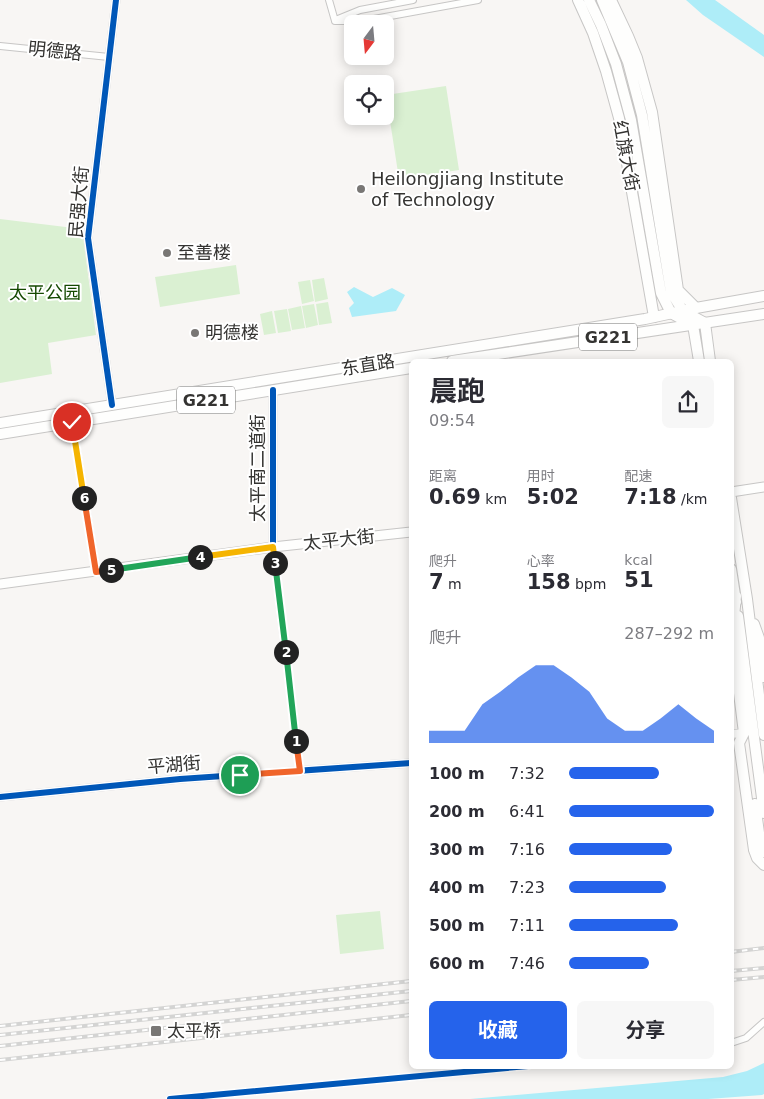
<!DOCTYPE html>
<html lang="zh">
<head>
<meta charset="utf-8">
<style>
	body { margin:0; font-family:"DejaVu Sans","Noto Sans SC",sans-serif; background:#f7f7f7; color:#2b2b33; height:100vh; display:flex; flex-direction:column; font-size:19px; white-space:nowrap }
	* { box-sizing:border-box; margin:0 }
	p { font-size:16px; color:#7c7c81 }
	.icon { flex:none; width:28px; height:28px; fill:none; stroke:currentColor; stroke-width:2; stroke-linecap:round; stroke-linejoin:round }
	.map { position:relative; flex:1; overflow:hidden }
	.panel { position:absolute; left:409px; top:359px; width:325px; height:710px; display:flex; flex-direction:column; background:#fff; border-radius:8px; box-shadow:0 2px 12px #0003 }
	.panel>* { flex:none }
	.needle { width:32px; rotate:196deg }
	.fabs { position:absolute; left:344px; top:15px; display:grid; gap:10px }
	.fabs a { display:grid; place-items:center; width:50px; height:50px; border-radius:8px; background:#fff; box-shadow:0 2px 12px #0003; font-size:25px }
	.pin { position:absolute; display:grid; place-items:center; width:42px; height:42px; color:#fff; margin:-21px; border:2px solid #fff; border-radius:50%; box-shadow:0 1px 5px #0007 }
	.km { position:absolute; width:25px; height:25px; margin:-12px; border-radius:50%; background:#222; color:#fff; font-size:14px; line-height:25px; text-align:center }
	.round { display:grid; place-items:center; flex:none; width:52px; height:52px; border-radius:8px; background:#f7f7f7 }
	.overview { display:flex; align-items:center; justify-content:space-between; height:85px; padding:0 20px }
	h1 { font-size:28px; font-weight:700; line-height:38px }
	.stats { display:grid; grid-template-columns:repeat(3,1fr); gap:8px; height:85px; padding:5px 20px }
	.stats div { display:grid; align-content:center }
	.stats b { font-size:21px; font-weight:700 }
	.stats small { font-size:14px; font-weight:400 }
	.stats p { font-size:14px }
	.chart { height:140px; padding:10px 20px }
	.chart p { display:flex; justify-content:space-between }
	.chart svg { width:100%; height:90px; margin-top:5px; fill:#2563eb; opacity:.7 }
	.button { display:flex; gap:10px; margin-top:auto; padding:10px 20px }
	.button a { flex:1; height:58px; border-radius:8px; background:#2563eb; color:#fff; font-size:20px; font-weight:700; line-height:58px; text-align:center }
	.button a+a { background:#f7f7f7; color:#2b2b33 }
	ul { padding:0 20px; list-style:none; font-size:16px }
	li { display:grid; grid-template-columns:80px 60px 1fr; align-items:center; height:38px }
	li i { height:12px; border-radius:6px; background:#2563eb }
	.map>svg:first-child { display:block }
</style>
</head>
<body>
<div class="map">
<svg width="764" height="1099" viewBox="0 0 764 1099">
	<rect width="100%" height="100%" fill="#f8f6f4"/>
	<path fill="#daf0d2" d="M 446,86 L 459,170 L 399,179 L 386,95 Z
		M 0,219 L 82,229 L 96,335 L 48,343 L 52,374 L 0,383 Z
		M 236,265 L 240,294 L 160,307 L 155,277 Z
		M 324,278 L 328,299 L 315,302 L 312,280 Z
		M 310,280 L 314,301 L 302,304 L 298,282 Z
		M 328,302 L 332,323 L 319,325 L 316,304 Z
		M 314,304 L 318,325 L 306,328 L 302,306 Z
		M 301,306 L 305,328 L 292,330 L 288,309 Z
		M 287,309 L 291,331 L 278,333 L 274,311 Z
		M 272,311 L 276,333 L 264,335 L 260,314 Z
		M 380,911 L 384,949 L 340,954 L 336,915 Z"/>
	<path fill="#aeedf8" d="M 686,0 L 715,0 L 764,35 L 764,57 L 703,15 Z
		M 354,287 L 373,297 L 392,288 L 405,295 L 396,311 L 352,317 L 349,308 L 354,303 L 347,292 Z
		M 764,1063 L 764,1094 L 762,1095 L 708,1099 L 470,1099 L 723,1077 L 747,1071 Z"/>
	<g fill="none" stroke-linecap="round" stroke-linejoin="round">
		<defs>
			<path id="minor" d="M 329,0 L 335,21
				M 338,19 L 360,10 L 413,0
				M 335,21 L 363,21 L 478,0
				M 0,46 L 109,57
				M 731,1043 L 746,1038 L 764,1022
				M 170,1099 L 528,1066"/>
			<path id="tertiary" d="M 273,390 L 273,547 L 300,771
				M 112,405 L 88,238 L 116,0
				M 72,422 L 96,572
				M 731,734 L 744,733
				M 0,797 L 180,779 L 411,763"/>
			<path id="secondary" d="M 731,492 L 764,487
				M 0,584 L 273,547 L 411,532"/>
			<path id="primary" d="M 578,0 L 593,33 L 606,71 L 619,118 L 654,317
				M 589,0 L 601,25 L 616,64 L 631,120 L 661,293 L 671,313 L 693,325 L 699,361
				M 602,0 L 628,62 L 642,115 L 671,292 L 683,311 L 705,323 L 710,361
				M 611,0 L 628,36 L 637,58 L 652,112 L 678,290 L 696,308
				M 731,498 L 747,599 L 764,735
				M 731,569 L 736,602
				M 736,596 L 732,637 L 744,733 L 739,743 L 754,850 L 757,858 L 764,865
				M 738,616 L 764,813
				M 754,624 L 759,638 L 764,677
				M 755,804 L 760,840 L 764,852"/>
			<path id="trunk" d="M 452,361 L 764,314
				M 0,423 L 645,319 L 696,308 L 764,296
				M 0,434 L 411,368"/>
		</defs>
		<use href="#minor" stroke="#c7c6c5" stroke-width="8"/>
		<use href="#tertiary" stroke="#c7c6c5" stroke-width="9"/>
		<use href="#secondary" stroke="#c7c6c5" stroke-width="11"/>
		<use href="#primary" stroke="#c7c6c5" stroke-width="12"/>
		<use href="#trunk" stroke="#c7c6c5" stroke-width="12"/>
		<use href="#minor" stroke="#fefefd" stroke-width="6"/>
		<use href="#tertiary" stroke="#fefefd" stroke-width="8"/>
		<use href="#secondary" stroke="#fefefd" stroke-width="9"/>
		<use href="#primary" stroke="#fefefd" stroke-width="10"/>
		<use href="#trunk" stroke="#fefefd" stroke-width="10"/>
		<defs>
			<path id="rail" d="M 731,952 L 764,948
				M 731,971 L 764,968
				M 731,980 L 764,977
				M 0,1026 L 411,981
				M 0,1035 L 411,991
				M 0,1046 L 411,1001
				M 0,1060 L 411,1015"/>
		</defs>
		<use href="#rail" stroke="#d4d4d3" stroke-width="4"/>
		<use href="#rail" stroke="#fff" stroke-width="2" stroke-dasharray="5.5" stroke-linecap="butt"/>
		<defs>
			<path id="cycleway" d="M 273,390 L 273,547 L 300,771
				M 112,405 L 88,238 L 116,0
				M 0,797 L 180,779 L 411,763
				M 170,1099 L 528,1066"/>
		</defs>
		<use href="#cycleway" stroke="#fff" stroke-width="9"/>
		<use href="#cycleway" stroke="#0057b8" stroke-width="6"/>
	</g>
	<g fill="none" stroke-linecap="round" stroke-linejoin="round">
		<defs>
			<path id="split-1" d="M 240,775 L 300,771 L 296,741"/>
			<path id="split-2" d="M 286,652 L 296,741"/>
			<path id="split-3" d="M 275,563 L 286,652"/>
			<path id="split-4" d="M 200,557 L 273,547 L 275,563"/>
			<path id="split-5" d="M 111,570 L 200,557"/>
			<path id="split-6" d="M 84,498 L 96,572 L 111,570"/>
			<path id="split-7" d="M 72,422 L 84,498"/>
		</defs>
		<use href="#split-1" stroke="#fff" stroke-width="10"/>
		<use href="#split-2" stroke="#fff" stroke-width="10"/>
		<use href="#split-3" stroke="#fff" stroke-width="10"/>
		<use href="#split-4" stroke="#fff" stroke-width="10"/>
		<use href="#split-5" stroke="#fff" stroke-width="10"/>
		<use href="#split-6" stroke="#fff" stroke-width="10"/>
		<use href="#split-7" stroke="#fff" stroke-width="10"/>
		<use href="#split-1" stroke="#f0652b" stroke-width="6"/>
		<use href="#split-2" stroke="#22a559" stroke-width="6"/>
		<use href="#split-3" stroke="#22a559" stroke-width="6"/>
		<use href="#split-4" stroke="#f5b400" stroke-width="6"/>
		<use href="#split-5" stroke="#22a559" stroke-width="6"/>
		<use href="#split-6" stroke="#f0652b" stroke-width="6"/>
		<use href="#split-7" stroke="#f5b400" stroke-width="6"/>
	</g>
	<g fill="#797775" stroke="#fff" stroke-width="2">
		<circle cx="361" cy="189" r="5"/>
		<circle cx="167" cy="253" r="5"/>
		<circle cx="195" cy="333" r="5"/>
		<rect x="150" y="1025" width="12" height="12" rx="2.5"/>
	</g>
	<g text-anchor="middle" stroke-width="4" stroke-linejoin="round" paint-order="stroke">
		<g fill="#fff" stroke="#71706f" stroke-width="1">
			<rect x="579" y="323.5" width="58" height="27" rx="4"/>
			<rect x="177" y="386.5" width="58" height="27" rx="4"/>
		</g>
		<g font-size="16" font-weight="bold" fill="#343331">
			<text x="608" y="343">G221</text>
			<text x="206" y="406">G221</text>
		</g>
		<g font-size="18" fill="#343331" stroke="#fff">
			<text transform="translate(55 51) rotate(6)" y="6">明德路</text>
			<text transform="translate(626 156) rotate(79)" y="6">红旗大街</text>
			<text transform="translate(79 202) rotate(-85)" y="6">民强大街</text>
			<text transform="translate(368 365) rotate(-9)" y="6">东直路</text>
			<text transform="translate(258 468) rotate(-90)" y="6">太平南二道街</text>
			<text transform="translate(339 540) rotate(-6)" y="6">太平大街</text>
			<text transform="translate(174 765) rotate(-5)" y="6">平湖街</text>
		</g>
		<g font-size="18" fill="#343331" stroke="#fff" text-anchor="start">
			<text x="371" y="185">Heilongjiang Institute<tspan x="371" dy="21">of Technology</tspan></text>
			<text x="177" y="259">至善楼</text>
			<text x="205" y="339">明德楼</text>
			<text x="167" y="1037">太平桥</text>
		</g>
		<g font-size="18" fill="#144900" stroke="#fff">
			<text x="45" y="299">太平公园</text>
		</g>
	</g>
</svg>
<div class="fabs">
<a><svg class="needle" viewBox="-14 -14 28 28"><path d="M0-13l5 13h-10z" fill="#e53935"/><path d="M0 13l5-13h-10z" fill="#7c7c81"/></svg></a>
<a><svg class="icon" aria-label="locate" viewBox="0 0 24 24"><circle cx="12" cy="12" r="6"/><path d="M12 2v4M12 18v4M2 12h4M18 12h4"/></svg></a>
</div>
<div class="pin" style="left:240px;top:775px;background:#1e9e55"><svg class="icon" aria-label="arrive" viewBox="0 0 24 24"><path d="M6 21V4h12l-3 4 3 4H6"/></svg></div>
<div class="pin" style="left:72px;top:422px;background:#d93025"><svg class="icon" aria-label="check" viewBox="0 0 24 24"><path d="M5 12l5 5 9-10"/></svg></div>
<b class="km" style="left:296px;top:741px">1</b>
<b class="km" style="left:286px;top:652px">2</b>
<b class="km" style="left:275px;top:563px">3</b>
<b class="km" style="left:200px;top:557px">4</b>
<b class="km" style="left:111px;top:570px">5</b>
<b class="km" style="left:84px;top:498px">6</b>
<section class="panel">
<div class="overview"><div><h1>晨跑</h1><p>09:54</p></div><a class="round"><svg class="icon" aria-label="share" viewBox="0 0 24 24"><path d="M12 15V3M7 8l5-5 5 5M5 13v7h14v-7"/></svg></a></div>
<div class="stats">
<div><p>距离</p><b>0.69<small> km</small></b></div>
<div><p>用时</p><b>5:02</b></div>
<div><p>配速</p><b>7:18<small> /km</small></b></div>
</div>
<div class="stats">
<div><p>爬升</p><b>7<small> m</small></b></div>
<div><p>心率</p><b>158<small> bpm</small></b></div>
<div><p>kcal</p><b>51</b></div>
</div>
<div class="chart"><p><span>爬升</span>287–292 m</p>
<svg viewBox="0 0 160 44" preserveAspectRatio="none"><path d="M0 44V38L10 38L20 38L30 25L40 19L50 12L60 6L70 6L80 12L90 19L100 32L110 38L120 38L130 32L140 25L150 32L160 38V44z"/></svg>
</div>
<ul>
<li><b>100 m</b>7:32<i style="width:62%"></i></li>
<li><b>200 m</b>6:41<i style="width:100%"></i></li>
<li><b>300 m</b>7:16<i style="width:71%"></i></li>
<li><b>400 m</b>7:23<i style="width:67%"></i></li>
<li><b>500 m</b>7:11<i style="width:75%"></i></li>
<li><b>600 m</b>7:46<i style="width:55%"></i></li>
</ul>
<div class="button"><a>收藏</a><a>分享</a></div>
</section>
</div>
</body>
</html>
